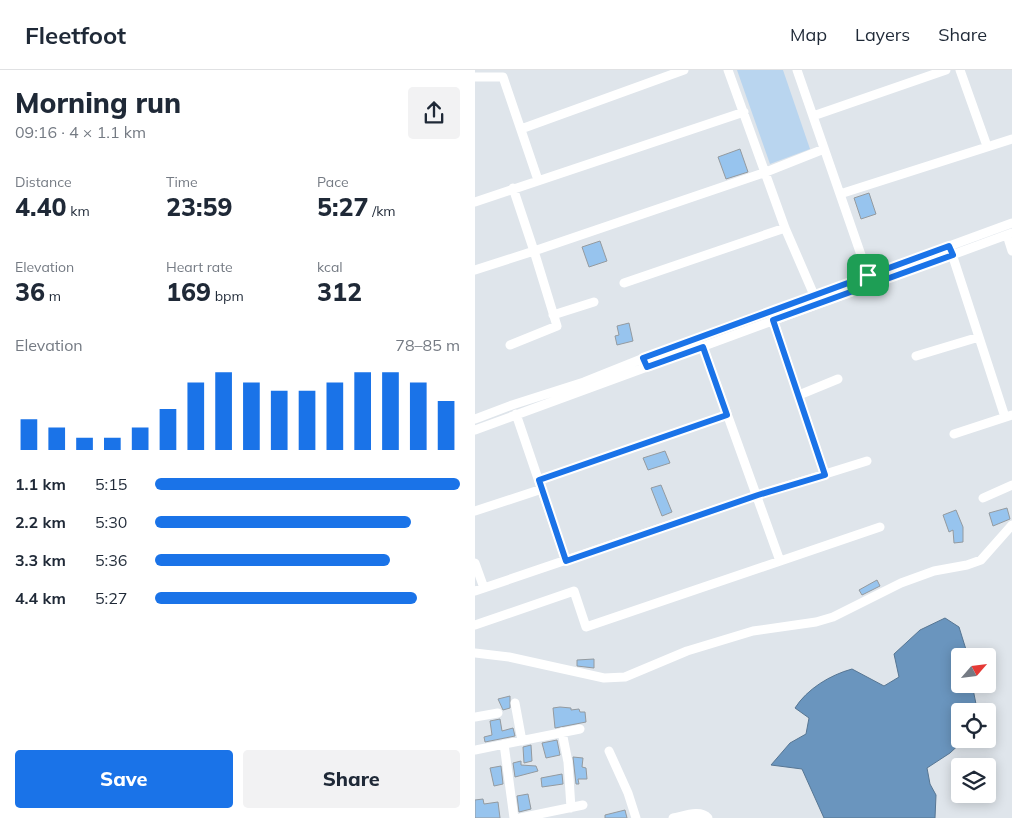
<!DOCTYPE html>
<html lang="en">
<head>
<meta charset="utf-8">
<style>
	body { margin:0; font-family:Mulish,sans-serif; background:#f2f2f3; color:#1f2937; height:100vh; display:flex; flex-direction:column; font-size:19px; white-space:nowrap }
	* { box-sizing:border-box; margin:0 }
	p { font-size:16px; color:#747a83 }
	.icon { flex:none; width:28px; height:28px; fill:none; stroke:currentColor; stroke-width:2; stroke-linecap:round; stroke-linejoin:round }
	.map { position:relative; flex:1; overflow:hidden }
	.sheet { display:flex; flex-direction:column; background:#fff; width:475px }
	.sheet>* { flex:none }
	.needle { width:32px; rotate:62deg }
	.buttons { position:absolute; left:476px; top:578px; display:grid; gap:10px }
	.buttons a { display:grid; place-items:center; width:45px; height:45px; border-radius:5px; background:#fff; box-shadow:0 2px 12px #0003; font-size:25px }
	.pin { position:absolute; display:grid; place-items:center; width:42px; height:42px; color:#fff; margin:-21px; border-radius:10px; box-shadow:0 2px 8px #0006 }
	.round { display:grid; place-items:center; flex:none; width:52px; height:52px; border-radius:5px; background:#f2f2f3 }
	.overview { display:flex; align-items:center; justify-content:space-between; height:85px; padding:0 15px }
	h1 { font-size:28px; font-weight:800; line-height:38px }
	.figures { display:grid; grid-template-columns:repeat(3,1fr); gap:8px; height:85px; padding:5px 15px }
	.figures div { display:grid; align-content:center }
	.figures b { font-size:25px; font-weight:800 }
	.figures small { font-size:14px; font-weight:400 }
	.figures p { font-size:14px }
	.chart { height:140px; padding:10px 15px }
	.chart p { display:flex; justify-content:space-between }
	.chart svg { width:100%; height:90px; margin-top:5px; stroke:#1a73e8; stroke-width:6 }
	.cta { display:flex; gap:10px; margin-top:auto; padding:10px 15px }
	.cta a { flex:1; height:58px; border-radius:5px; background:#1a73e8; color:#fff; font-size:20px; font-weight:800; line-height:58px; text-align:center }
	.cta a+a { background:#f2f2f3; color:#1f2937 }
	ul { padding:0 15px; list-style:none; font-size:16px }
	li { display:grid; grid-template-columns:80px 60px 1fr; align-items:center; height:38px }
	li i { height:12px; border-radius:6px; background:#1a73e8 }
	header { display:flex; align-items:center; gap:30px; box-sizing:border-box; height:70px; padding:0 25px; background:#fff; border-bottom:1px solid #e0e1e3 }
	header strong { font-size:24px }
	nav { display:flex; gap:28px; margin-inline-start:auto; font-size:18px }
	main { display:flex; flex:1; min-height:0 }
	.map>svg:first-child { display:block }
</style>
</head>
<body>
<header>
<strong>Fleetfoot</strong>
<nav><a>Map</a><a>Layers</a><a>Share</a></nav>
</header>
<main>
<section class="sheet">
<div class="overview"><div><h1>Morning run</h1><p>09:16 · 4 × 1.1 km</p></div><a class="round"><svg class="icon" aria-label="share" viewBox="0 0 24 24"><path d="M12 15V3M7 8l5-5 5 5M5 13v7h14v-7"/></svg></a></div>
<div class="figures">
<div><p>Distance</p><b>4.40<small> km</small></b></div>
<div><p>Time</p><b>23:59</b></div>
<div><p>Pace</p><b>5:27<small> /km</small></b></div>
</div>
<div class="figures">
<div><p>Elevation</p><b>36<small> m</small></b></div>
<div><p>Heart rate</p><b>169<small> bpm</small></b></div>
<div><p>kcal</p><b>312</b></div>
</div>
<div class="chart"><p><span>Elevation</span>78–85 m</p>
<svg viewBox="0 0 160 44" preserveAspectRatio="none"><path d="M5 44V29M15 44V33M25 44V38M35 44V38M45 44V33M55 44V24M65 44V11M75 44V6M85 44V11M95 44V15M105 44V15M115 44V11M125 44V6M135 44V6M145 44V11M155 44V20"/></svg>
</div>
<ul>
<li><b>1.1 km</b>5:15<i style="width:100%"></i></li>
<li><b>2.2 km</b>5:30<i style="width:84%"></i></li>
<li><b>3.3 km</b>5:36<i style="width:77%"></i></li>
<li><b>4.4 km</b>5:27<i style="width:86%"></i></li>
</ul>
<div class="cta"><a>Save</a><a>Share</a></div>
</section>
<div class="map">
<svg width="537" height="748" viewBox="0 0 537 748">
	<rect width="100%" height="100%" fill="#dfe5eb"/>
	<path fill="#b9d5ef" d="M 262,0 L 308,0 L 335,79 L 295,94 Z"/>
	<path fill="#6a95be" stroke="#577693" d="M 470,548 L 484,557 L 493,586 L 485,586 L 485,614 L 497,614 L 501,634 L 500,641 L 485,641 L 485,669 L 490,669 L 475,683 L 452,698 L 455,714 L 461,725 L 460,748 L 349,748 L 327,699 L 296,695 L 315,673 L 331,664 L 334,648 L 320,638 C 332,619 355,605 377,599 L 409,616 L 424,607 L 419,584 L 445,560 Z"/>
	<path fill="#97c4ee" stroke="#949a9f" d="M 265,79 L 273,102 L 251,109 L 243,87 Z
		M 394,123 L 401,144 L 386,149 L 379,128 Z
		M 125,171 L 132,191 L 114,197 L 107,177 Z
		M 154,253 L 158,271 L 142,275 L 140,266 L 144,265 L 142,256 Z
		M 190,381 L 195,393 L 173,400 L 168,388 Z
		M 186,415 L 197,442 L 187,446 L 176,418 Z
		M 532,438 L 535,449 L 518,456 L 514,443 Z
		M 481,440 L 488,457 L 488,472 L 479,473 L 478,460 L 474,462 L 468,445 Z
		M 402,510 L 405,516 L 387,525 L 384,520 Z
		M 119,589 L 119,598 L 102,596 L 102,590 Z
		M 35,626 L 35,638 L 28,640 L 23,629 Z
		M 85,637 L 96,638 L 96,640 L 104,639 L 105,642 L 110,642 L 111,652 L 80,658 L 78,638 Z
		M 25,649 L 27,661 L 38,658 L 40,666 L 10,672 L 9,667 L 17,665 L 15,651 Z
		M 82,670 L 85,685 L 71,688 L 67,673 Z
		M 56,675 L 57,691 L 49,693 L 48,677 Z
		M 98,687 L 108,688 L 107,697 L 111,698 L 112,709 L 103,709 L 104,714 L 101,714 Z
		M 46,691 L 46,695 L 61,696 L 63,701 L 40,707 L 38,693 Z
		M 26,696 L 28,714 L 19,716 L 15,698 Z
		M 87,704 L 88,714 L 67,717 L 66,708 Z
		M 53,724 L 56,739 L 44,742 L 42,726 Z
		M 8,729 L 9,734 L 23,732 L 25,748 L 0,748 L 0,730 Z
		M 150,740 L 152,748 L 130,748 L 130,745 Z"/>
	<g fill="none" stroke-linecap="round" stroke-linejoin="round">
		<path stroke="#fff" stroke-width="9" d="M 253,0 L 310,158 L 339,225
			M 322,0 L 393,205
			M 485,0 L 512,76
			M 0,7 L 28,7 L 63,110
			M 338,46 L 471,0
			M 46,59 L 209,0
			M 365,124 L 537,69
			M 0,132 L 269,42
			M 532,165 L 537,181
			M 476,181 L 530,347
			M 0,200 L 59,181 L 38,118
			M 149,213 L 310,158
			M 78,245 L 119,232
			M 298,250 L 350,405
			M 35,275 L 82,256 L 59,181 L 291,102 L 349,79
			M 228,277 L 305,491
			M 441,286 L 504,267
			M 169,288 L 172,297 L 537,163
			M 324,325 L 363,309
			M 41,344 L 91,491
			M 0,349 L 37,335 L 109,312 L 169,288 L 537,153
			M 0,360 L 172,297
			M 479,364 L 537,345
			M 64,410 L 252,345
			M 508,428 L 537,415
			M 0,441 L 67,419
			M 0,493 L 9,518
			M 0,521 L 283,425 L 392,391
			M 0,555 L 99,521 L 111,557 L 405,457
			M 0,583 L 34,587 L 129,608 L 150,607 L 212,581 L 278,561 L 341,552 L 358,547 L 426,513 L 459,501 L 492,495 L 506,490 L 537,455
			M 40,633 L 47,671
			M 0,647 L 23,643
			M 87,662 L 93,692 L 96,738
			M 29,674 L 39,748
			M 0,680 L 105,659
			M 134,681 L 153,723 L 161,748
			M 45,748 L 108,735
			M 198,748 C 209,746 225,739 233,748"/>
	</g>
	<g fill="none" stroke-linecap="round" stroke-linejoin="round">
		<defs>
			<path id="route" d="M 474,176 L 478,185 L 298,250 L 350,405 L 283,425 L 91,491 L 64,410 L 252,345 L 228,277 L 172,297 L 168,288 Z"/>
		</defs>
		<use href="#route" stroke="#fff" stroke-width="10"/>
		<use href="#route" stroke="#1a73e8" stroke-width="6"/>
	</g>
</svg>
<div class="buttons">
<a><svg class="needle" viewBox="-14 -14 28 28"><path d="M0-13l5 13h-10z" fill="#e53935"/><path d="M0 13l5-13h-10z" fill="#747a83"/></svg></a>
<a><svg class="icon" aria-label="locate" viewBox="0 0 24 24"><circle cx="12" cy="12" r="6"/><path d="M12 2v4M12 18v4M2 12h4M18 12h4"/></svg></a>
<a><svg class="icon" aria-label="layers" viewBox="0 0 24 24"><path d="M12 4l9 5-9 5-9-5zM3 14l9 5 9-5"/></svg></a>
</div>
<div class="pin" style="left:393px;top:205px;background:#1e9e55"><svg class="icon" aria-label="arrive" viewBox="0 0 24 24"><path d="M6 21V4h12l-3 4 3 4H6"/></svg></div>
</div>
</main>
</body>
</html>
